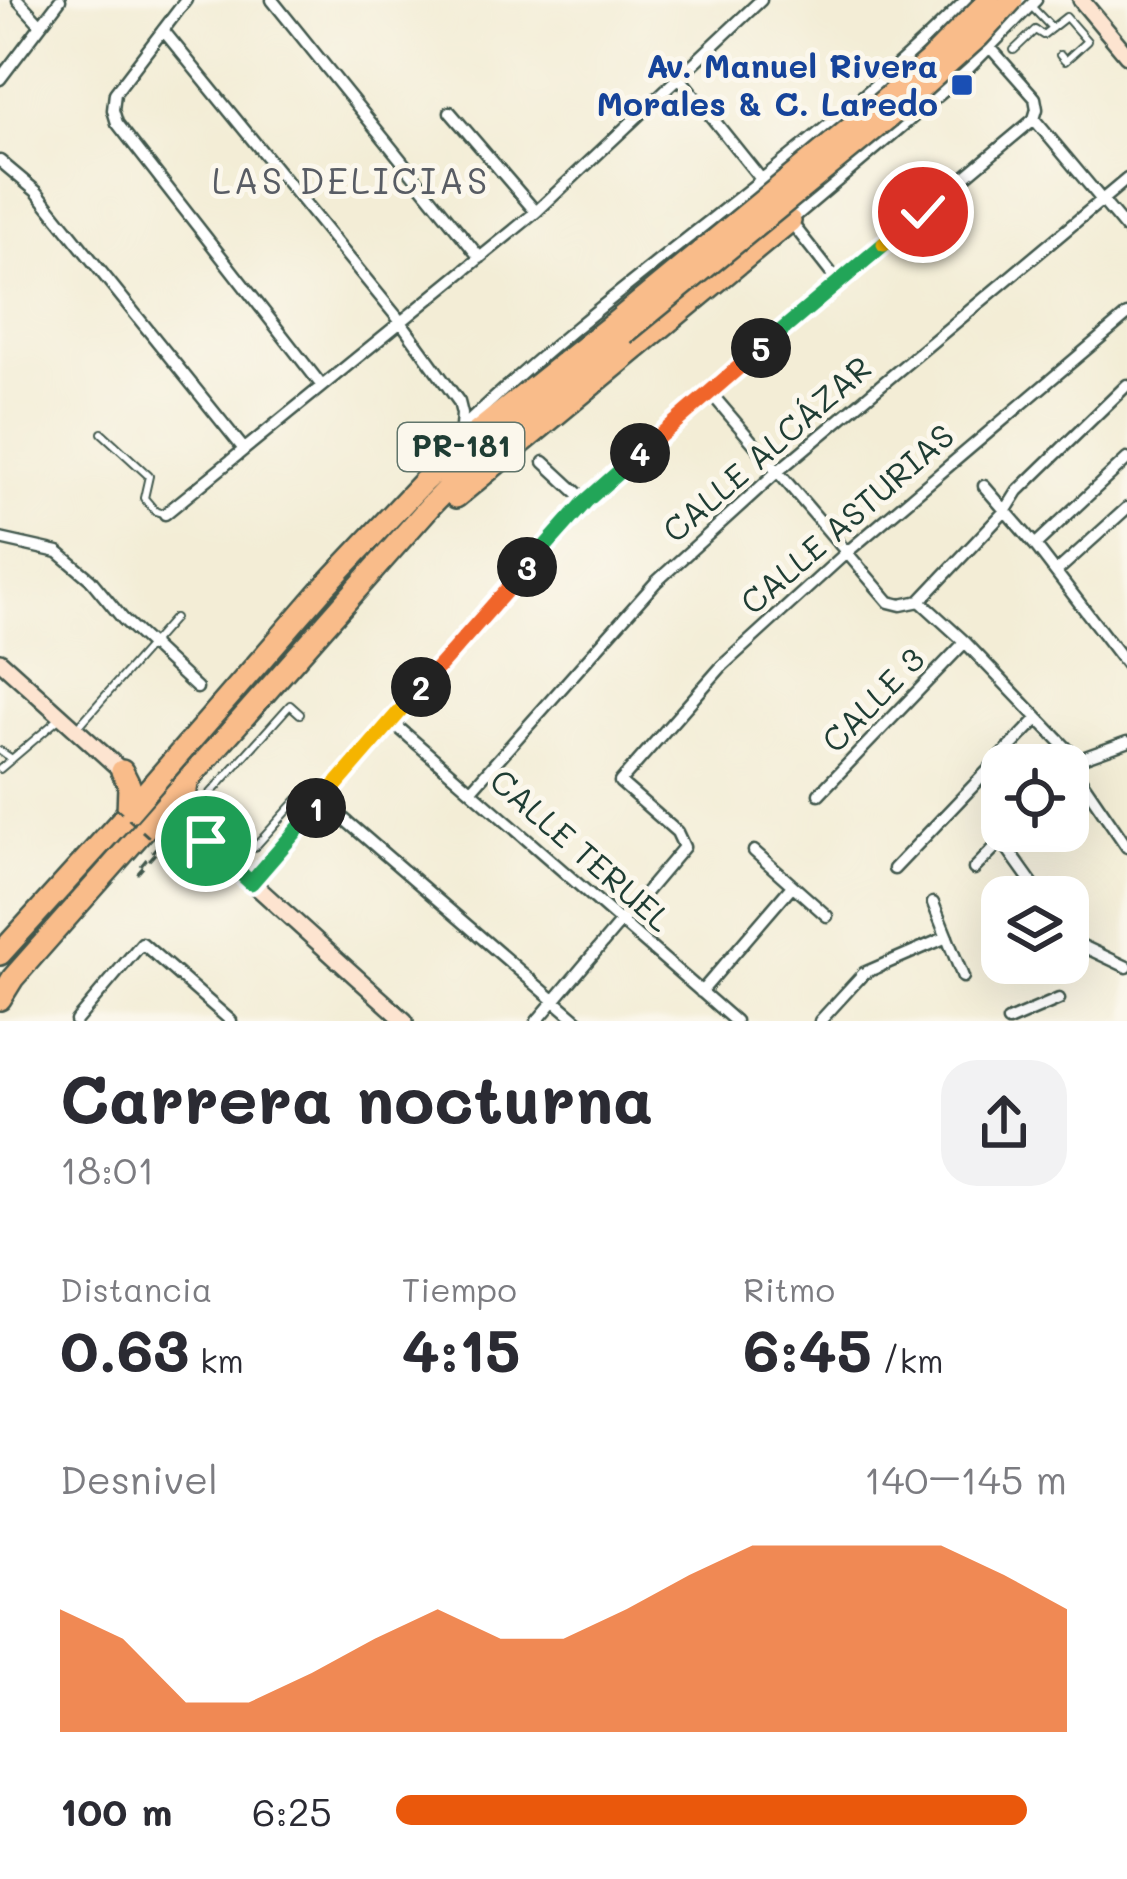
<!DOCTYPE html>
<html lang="es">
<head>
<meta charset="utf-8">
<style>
	body { margin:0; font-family:Mali,sans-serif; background:#f2f2f3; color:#2b2b33; height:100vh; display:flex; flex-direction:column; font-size:45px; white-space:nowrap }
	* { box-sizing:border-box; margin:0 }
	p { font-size:39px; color:#7c7c81 }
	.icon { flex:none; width:66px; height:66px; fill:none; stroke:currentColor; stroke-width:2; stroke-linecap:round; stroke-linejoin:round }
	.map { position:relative; height:1021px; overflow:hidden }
	.side { display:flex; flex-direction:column; background:#fff; flex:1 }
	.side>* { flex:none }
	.controls { position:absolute; left:981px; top:744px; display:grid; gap:24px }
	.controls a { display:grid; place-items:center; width:108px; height:108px; border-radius:24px; background:#fff; box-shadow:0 12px 48px #0002; font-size:60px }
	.pin { position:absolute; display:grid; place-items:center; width:102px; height:102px; color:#fff; margin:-51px; border:6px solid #fff; border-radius:50%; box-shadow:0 3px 12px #0007 }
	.km { position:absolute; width:60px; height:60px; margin:-30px; border-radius:50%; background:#222; color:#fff; font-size:33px; line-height:60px; text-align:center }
	.round { display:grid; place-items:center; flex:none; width:126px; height:126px; border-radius:36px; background:#f2f2f3 }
	.headline { display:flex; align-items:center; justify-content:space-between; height:204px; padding:0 60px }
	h1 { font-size:66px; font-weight:800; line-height:90px }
	.stats { display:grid; grid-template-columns:repeat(3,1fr); gap:18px; height:204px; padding:12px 60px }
	.stats div { display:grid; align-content:center }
	.stats b { font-size:60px; font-weight:800 }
	.stats small { font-size:33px; font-weight:400 }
	.stats p { font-size:33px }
	.chart { height:336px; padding:24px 60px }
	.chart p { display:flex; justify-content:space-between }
	.chart svg { width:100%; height:216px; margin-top:12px; fill:#ea580c; opacity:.7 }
	ul { padding:0 60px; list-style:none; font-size:39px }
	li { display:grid; grid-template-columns:192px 144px 1fr; align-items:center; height:90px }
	li i { height:30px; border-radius:15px; background:#ea580c }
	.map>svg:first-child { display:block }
</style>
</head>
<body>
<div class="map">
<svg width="1127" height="1021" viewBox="0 0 1127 1021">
	<rect width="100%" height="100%" fill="#fbf7ec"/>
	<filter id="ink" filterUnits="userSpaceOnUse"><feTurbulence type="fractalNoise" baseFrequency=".00833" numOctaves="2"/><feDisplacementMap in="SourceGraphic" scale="24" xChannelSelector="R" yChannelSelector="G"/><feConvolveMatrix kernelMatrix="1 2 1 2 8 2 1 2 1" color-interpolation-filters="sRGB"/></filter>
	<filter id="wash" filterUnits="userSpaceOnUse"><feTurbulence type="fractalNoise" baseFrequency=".004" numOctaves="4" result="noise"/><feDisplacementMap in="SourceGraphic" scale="48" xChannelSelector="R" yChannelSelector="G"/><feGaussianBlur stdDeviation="2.7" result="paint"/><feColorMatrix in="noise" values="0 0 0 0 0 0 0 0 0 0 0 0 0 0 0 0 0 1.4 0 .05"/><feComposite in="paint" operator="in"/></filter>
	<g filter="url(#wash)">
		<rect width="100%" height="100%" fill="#f3edd6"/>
	</g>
	<g filter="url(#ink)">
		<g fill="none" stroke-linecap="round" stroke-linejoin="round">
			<defs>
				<path id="lane" d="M 1030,5 L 1052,28
					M 1014,50 L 1035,30 L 1043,35 L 1066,17 L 1087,41 L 1065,61 L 1060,55
					M 102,433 L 149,476 L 144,498 L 155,511 L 165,514
					M 77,728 L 174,618
					M 0,751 L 12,759
					M 0,769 L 60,718
					M 203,802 L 290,705 L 300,714
					M 254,848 L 298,799
					M 1046,970 L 1056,963"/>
				<path id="street" d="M 18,0 L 41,25
					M 186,0 L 115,93 L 113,110 L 117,123 L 322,386
					M 272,0 L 480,258
					M 163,30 L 401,322 L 459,402 L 462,414 L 461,427
					M 988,45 L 1035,98 L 1037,109 L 1034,119
					M 680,78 L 761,179
					M 0,79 L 60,0
					M 450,112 L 536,212
					M 1034,119 L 1127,230
					M 0,161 L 37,192 L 243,448
					M 838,282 L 790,221 L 958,79 L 1036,0
					M 709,391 L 889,602 L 901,605 L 920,601
					M 460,430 C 620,277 810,158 966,0
					M 544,462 L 586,501
					M 984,486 L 1035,545 L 1127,665
					M 165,514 L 536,212 L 761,0
					M 0,539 L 58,552 L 90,579 L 123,619 L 197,688
					M 1035,545 L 1127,459
					M 1056,572 L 1127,508
					M 920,601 L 1006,510 L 1018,491 L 1127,385
					M 920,601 L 965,642 L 1076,758
					M 391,721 L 735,1021
					M 1074,761 L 1127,742
					M 1071,765 L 1127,847
					M 471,790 L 656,582 L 777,472 L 1127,179
					M 819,794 L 965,642
					M 322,800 L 578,1021
					M 1002,841 L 1042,897
					M 754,851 L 827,916
					M 894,869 L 1038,718
					M 974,869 L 1011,831
					M 252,883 L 586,501 L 709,391 L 1034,119
					M 933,903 L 963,977
					M 1068,934 L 1074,942 L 1127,967
					M 701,992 L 792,886
					M 76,1021 L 142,943 L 231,1021
					M 537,1021 L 684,847 L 677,832 L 620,782 L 722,666 L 846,553 L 1127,315
					M 820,1021 L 864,973 L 947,937
					M 1008,1021 L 1059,999"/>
				<path id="secondary" d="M 1081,0 L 1127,55
					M 0,661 L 122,771
					M 206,841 L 405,1021"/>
				<path id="highway" d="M 456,497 L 790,221
					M 122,771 L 129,785 L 128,813
					M 187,783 C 181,822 190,812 206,841
					M 0,954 L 128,813 L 325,586 L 423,482 L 475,434 L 613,324
					M 0,999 L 13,978 L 431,505 L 487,447 L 624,334"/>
			</defs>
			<use href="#lane" stroke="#3f574c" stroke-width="10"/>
			<use href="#street" stroke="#3f574c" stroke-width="15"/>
			<use href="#secondary" stroke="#3f574c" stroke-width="20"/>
			<use href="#highway" stroke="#3f574c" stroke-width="26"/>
			<path stroke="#3f574c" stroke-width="3" stroke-dasharray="9 9" stroke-linecap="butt" d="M 158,845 L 136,872 L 138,873 L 173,833 L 182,835"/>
			<use href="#lane" stroke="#fff" stroke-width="6"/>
			<use href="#street" stroke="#fff" stroke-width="10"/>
			<use href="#secondary" stroke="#fde4d0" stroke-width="15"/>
			<use href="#highway" stroke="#f9bc8a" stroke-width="21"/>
			<defs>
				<path id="highway-bridge" d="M 613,324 L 881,103 L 927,63 L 989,0
					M 624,334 L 889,117 L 979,36 L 1012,0"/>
			</defs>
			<use href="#highway-bridge" stroke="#3f574c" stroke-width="26" stroke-linecap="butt"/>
			<path stroke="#3f574c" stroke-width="3" stroke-dasharray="9 9" stroke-linecap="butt" d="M 115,807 L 158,845"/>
			<use href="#highway-bridge" stroke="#f9bc8a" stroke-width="21"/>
		</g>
	</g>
	<g fill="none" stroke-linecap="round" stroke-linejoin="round" filter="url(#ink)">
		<defs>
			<path id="split-1" d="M 206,841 L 251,883 L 316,808"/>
			<path id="split-2" d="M 316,808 L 421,687"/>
			<path id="split-3" d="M 421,687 L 527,567"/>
			<path id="split-4" d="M 527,567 L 586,501 L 640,453"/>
			<path id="split-5" d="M 640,453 L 761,348"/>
			<path id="split-6" d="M 761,348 L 884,244"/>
			<path id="split-7" d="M 884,244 L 923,212"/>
		</defs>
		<use href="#split-1" stroke="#fff" stroke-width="24"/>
		<use href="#split-2" stroke="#fff" stroke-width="24"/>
		<use href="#split-3" stroke="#fff" stroke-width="24"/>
		<use href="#split-4" stroke="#fff" stroke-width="24"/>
		<use href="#split-5" stroke="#fff" stroke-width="24"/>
		<use href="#split-6" stroke="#fff" stroke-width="24"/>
		<use href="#split-7" stroke="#fff" stroke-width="24"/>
		<use href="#split-1" stroke="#22a559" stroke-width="15"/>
		<use href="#split-2" stroke="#f5b400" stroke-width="15"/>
		<use href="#split-3" stroke="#f0652b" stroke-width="15"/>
		<use href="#split-4" stroke="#22a559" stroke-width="15"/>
		<use href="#split-5" stroke="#f0652b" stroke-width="15"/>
		<use href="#split-6" stroke="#22a559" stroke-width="15"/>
		<use href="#split-7" stroke="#f5b400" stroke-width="15"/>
	</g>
	<rect fill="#1a4fb4" stroke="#fbf7ec" stroke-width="4.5" x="950" y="73" width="24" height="24" rx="6"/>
	<g text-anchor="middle" stroke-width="10" stroke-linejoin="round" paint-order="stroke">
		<rect fill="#fbf7ec" stroke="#61756b" stroke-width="3" x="398" y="423" width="126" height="48" rx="9"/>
		<g font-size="30" font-weight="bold" fill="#1f3d34">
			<text x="461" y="457">PR-181</text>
		</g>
		<g font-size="33" font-weight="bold" fill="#164399" stroke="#fbf7ec" text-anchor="end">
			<text x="938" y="78">Av. Manuel Rivera<tspan x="938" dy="38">Morales &amp; C. Laredo</tspan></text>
		</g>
		<g font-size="33" fill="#1f3d34" stroke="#fbf7ec">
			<text transform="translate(767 449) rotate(-41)" y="12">CALLE ALCÁZAR</text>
			<text transform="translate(847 519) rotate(-41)" y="12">CALLE ASTURIAS</text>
			<text transform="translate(873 700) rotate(-46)" y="12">CALLE 3</text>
			<text transform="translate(581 850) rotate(41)" y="12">CALLE TERUEL</text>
		</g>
		<g font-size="36" letter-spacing="3" fill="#585c64" stroke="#fbf7ec">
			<text x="351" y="194">LAS DELICIAS</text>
		</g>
	</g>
</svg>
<div class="controls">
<a><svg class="icon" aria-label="locate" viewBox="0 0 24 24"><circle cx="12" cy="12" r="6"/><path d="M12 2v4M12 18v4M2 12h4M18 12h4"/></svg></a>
<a><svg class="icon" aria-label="layers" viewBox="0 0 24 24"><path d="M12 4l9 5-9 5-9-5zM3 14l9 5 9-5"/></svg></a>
</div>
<div class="pin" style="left:206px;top:841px;background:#1e9e55"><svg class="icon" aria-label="arrive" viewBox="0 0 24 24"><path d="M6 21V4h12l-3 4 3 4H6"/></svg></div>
<div class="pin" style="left:923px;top:212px;background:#d93025"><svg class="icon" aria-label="check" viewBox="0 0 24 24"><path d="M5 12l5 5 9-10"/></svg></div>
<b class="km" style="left:316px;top:808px">1</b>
<b class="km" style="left:421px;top:687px">2</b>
<b class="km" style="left:527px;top:567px">3</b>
<b class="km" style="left:640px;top:453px">4</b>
<b class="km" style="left:761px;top:348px">5</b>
</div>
<section class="side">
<div class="headline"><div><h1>Carrera nocturna</h1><p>18:01</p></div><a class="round"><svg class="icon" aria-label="share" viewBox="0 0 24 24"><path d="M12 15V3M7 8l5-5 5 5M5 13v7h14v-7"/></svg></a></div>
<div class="stats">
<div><p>Distancia</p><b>0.63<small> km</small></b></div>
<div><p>Tiempo</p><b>4:15</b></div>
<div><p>Ritmo</p><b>6:45<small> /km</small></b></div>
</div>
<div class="chart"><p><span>Desnivel</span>140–145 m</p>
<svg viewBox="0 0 160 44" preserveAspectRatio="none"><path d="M0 44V19L10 25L20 38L30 38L40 32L50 25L60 19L70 25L80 25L90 19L100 12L110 6L120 6L130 6L140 6L150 12L160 19V44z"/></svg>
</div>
<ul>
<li><b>100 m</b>6:25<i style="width:94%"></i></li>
</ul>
</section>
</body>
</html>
